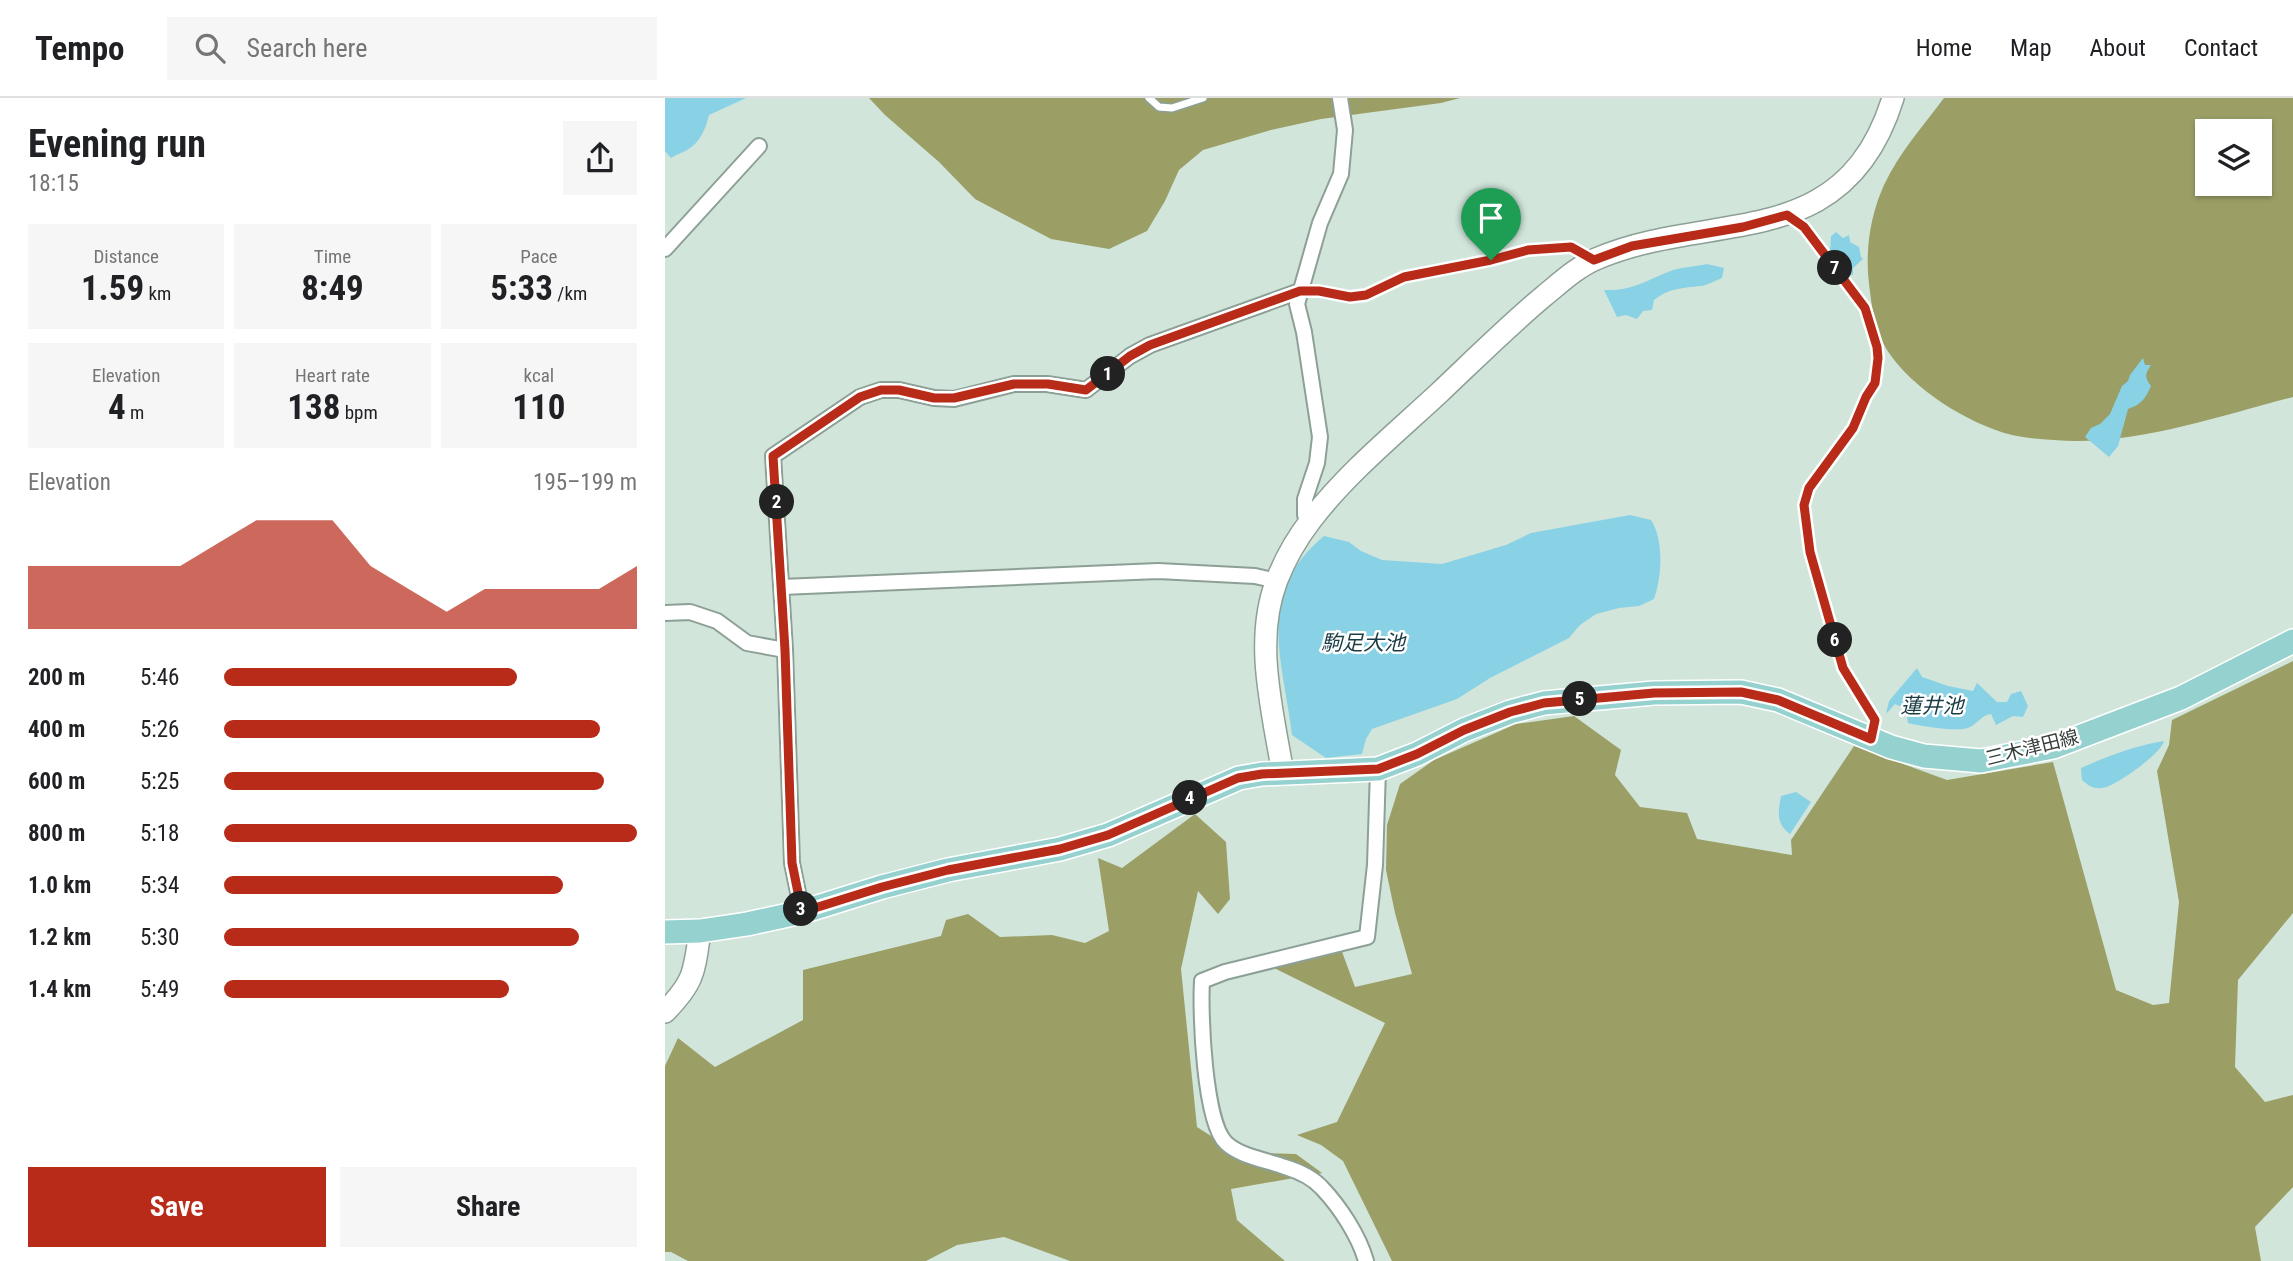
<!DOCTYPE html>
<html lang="en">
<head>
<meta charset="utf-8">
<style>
	body { margin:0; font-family:"Roboto Condensed","Noto Sans JP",sans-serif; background:#f6f6f6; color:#202124; height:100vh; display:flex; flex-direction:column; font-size:26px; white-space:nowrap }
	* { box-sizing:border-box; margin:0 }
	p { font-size:23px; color:#757577 }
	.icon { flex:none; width:38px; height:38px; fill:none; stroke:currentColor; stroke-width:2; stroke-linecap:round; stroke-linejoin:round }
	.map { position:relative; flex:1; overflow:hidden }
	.sheet { display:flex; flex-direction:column; background:#fff; width:665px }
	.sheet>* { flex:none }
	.buttons { position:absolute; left:1530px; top:21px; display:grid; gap:14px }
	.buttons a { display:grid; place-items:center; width:77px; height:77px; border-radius:0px; background:#fff; box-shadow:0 2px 5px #0004; font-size:35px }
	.pin { position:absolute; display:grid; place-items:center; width:60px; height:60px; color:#fff; margin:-72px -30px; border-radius:50% 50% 50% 0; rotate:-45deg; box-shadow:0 0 7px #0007 }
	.pin .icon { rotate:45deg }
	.km { position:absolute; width:35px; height:35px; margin:-18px; border-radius:50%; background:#222; color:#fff; font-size:19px; line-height:35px; text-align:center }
	.round { display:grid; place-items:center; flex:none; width:74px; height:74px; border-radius:0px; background:#f6f6f6 }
	.head { display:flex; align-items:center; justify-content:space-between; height:119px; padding:0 28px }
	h1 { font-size:38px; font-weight:700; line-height:52px }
	.figures { display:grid; grid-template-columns:repeat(3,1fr); gap:10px; height:119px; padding:7px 28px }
	.figures div { display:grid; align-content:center; border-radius:0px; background:#f6f6f6; text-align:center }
	.figures b { font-size:35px; font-weight:700 }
	.figures small { font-size:19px; font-weight:400 }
	.figures p { font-size:19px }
	.chart { height:196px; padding:14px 28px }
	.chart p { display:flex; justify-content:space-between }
	.chart svg { width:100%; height:126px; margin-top:7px; fill:#b82b18; opacity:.7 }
	.primary-button { display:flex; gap:14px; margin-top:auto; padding:14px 28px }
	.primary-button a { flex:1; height:80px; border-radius:0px; background:#b82b18; color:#fff; font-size:28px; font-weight:700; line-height:80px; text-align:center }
	.primary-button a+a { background:#f6f6f6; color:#202124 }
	ul { padding:0 28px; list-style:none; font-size:23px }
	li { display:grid; grid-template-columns:112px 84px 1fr; align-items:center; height:52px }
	li i { height:18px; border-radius:9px; background:#b82b18 }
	header { display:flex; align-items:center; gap:42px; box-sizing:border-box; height:98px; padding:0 35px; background:#fff; border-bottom:2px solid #e0e0e0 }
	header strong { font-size:33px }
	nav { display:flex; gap:38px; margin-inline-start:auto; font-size:24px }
	.search { width:490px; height:63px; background:#f6f6f6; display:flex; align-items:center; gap:18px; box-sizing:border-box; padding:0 24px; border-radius:0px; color:#757577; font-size:26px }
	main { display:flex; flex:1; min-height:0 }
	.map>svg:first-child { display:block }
</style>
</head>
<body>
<header>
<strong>Tempo</strong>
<div class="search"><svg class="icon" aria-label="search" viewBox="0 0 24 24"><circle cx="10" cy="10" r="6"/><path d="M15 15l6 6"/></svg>Search here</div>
<nav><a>Home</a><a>Map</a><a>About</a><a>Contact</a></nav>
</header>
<main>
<section class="sheet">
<div class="head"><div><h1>Evening run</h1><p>18:15</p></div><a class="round"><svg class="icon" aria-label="share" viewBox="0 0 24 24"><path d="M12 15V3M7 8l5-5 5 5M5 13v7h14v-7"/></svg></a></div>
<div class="figures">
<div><p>Distance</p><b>1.59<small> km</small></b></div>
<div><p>Time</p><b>8:49</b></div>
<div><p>Pace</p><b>5:33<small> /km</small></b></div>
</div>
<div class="figures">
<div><p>Elevation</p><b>4<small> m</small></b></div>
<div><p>Heart rate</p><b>138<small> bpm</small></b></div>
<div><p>kcal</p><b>110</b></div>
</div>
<div class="chart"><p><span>Elevation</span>195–199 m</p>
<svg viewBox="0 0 160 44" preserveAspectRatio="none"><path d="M0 44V22L10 22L20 22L30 22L40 22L50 14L60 6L70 6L80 6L90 22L100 30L110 38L120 30L130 30L140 30L150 30L160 22V44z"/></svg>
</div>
<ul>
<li><b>200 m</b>5:46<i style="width:71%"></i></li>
<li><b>400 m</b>5:26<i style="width:91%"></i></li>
<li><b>600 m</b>5:25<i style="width:92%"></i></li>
<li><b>800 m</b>5:18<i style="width:100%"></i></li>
<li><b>1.0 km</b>5:34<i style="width:82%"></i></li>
<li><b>1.2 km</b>5:30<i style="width:86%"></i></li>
<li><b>1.4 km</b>5:49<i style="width:69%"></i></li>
</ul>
<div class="primary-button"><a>Save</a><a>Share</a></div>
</section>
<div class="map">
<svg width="1628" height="1163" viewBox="0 0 1628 1163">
	<rect width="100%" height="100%" fill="#d1e5db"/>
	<path fill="#9b9f66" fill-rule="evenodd" d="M 204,0 L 795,0 L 776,5 L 656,21 L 606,32 L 538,52 L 514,72 L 500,103 L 482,133 L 444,151 L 386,141 L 310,101 L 274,64 L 220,17 Z
		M 1279,0 L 1628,0 L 1628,299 C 1554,318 1466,349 1389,342 C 1375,341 1360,340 1347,337 C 1303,326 1246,290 1222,252 C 1209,232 1207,209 1204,186 C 1200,153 1205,118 1219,87 C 1234,55 1258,28 1279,0 ZM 1542,33 L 1594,33 L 1594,86 L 1542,86 Z
		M 1628,563 L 1628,815 L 1573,882 L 1570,969 L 1600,1004 L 1628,997 L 1628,1089 L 1590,1129 L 1596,1163 L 727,1163 L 678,1063 L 656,1047 L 632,1037 L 672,1024 L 720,925 L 609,870 L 676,851 L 690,889 L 747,876 L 730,815 L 721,772 L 722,727 L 735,686 L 769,662 L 851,626 L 909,618 L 956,652 L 950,677 L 975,709 L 1022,715 L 1032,741 L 1127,757 L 1126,742 L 1189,648 L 1282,682 L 1388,664 L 1451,892 L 1488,907 L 1504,905 L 1514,804 L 1492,673 L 1504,647 L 1507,622 Z
		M 530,716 L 561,744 L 565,801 L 553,816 L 533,793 L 516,871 L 532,1029 L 571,1054 L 631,1056 L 657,1075 L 566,1091 L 572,1122 L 620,1163 L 405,1163 L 339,1139 L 292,1147 L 261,1163 L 23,1163 L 6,1154 L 0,1154 L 0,968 L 13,940 L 50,969 L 138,922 L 138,872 L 276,838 L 281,822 L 303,816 L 335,839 L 387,837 L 420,845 L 444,833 L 433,760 L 457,770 Z"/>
	<path fill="#89d1e5" d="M 0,0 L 81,0 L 44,17 C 41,30 35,45 22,52 C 17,55 12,56 6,60 L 0,53 Z
		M 1171,134 L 1178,140 L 1184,137 L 1185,144 L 1194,149 L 1196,159 L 1198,161 L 1188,170 L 1188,177 L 1181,176 L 1165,155 L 1166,138 Z
		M 1042,166 L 1059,170 L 1057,180 C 1051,182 1043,187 1036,188 C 1018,190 1004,190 989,202 L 987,212 L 978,213 L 972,221 L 961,217 L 952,219 L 939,192 C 967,193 978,184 1003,174 C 1015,169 1029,169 1042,166 Z
		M 1478,260 L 1480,267 L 1486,267 C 1480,276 1479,279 1486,288 C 1480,301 1477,306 1463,311 L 1453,348 L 1444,359 L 1420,339 L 1426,330 L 1435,326 L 1445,316 L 1457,288 L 1463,283 L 1465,277 Z
		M 965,417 L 986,422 C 999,442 997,478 989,501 L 974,508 L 954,510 L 931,516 L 915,527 L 904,540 L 825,580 L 792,601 L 707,631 L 701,641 L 697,656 L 661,660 L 627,637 C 618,561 589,496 659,438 L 684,444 L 696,453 L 717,462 L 777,466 L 841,447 L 866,435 Z
		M 1252,570 L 1257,579 L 1283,588 L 1308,593 L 1312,585 L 1332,604 L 1342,604 L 1346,596 L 1356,593 L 1363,608 L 1358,619 L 1348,618 L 1331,627 L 1326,616 C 1316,617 1313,626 1303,630 C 1292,634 1255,628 1243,625 L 1241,611 L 1230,606 L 1221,616 L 1224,603 Z
		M 1499,643 C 1497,655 1450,689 1437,690 C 1428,691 1424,688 1417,682 L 1416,670 C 1443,658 1469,648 1499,643 Z
		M 1131,694 L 1146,704 L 1125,736 C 1111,726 1113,714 1116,698 Z"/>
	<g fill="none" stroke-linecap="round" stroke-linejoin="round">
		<defs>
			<path id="lane" d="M 484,0 L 494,9 L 507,10 L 538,0"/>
			<path id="street" d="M 0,151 L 94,48
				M 646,422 L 640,417 L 640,401 L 652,365 L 655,339 L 639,234 L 632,206 L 655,125 L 676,76 L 680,32 L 675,0
				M 117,489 L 493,473 L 590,478 L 612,483
				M 0,515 L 25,514 L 52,523 L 82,545 L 120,552
				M 137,814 L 127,765 L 120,552 L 108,358 L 195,299 L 216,292 L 234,292 L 269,300 L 289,301 L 349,286 L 382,286 L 421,292 L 465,258 L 485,247 L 635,193
				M 701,1163 C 694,1138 675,1109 657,1090 C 648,1080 633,1073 620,1069 C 602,1062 576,1059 561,1045 C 539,1024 535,914 537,883 L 560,874 L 702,839 L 710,767 L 713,671"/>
			<path id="secondary" d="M 618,676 C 608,614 588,543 612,482 C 620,461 633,439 646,422 C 682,375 731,335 774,295 C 809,262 843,228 879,198 C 895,185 912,169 931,161 C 1047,111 1179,158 1228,0
				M 0,914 C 30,883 29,874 35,833"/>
			<path id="primary" d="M 0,834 L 35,833 L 82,826 L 137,814 L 217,789 L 283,772 L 395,751 L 443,737 L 574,680 L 597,676 L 713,671 L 752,656 L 799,632 L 845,614 L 879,605 L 989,595 L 1076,594 L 1113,602 L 1226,649 L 1259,658 L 1316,663 L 1388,649 L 1516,600 L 1628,543"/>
		</defs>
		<use href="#lane" stroke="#8da096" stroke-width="10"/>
		<use href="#street" stroke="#8da096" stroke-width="18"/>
		<use href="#secondary" stroke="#8da096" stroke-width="24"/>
		<use href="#primary" stroke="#fff" stroke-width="26"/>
		<path stroke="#909f98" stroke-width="2.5" stroke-dasharray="2 5" stroke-linecap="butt" d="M 691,9 L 697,0
			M 1136,127 L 1200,210 L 1212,249 L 1213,260 L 1210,285 L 1201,299 L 1188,330 L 1144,390 L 1139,407 L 1145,455 L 1178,570 L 1210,622
			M 649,193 L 685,199 L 701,197 L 739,179 L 826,162 L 863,152 L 896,148 L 910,151"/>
		<use href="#lane" stroke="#fff" stroke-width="7"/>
		<use href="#street" stroke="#fff" stroke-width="14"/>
		<use href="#secondary" stroke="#fff" stroke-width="21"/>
		<use href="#primary" stroke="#95d1ce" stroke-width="23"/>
	</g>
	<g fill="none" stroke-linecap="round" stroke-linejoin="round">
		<defs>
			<path id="route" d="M 1122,117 L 1139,129 L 1200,210 L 1212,249 L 1213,260 L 1210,285 L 1201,299 L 1188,330 L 1144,390 L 1139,407 L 1145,454 L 1178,570 L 1210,622 L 1206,641 L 1113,602 L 1076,594 L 989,595 L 879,605 L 845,614 L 799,632 L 752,656 L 713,671 L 597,676 L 573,680 L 443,737 L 395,751 L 283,772 L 217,789 L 137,814 L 127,765 L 120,552 L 108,358 L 195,299 L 216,292 L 234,292 L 269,300 L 289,300 L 349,286 L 383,286 L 421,292 L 465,258 L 485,247 L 635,193 L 654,193 L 685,199 L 701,197 L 739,179 L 826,162 L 863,152 L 906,149 L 929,162 L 967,148 L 1078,129 Z"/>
		</defs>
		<use href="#route" stroke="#fff" stroke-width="14"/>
		<use href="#route" stroke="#b82b18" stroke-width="9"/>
	</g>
	<g text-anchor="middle" stroke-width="5" stroke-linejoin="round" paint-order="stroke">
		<g font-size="19" fill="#363e3a" stroke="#fff">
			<text transform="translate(1367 649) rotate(-14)" y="7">三木津田線</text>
		</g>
		<g font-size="21" font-style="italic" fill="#1a3c45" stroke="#fff">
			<text x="698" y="552">駒足大池</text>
			<text x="1267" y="615">蓮井池</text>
		</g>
	</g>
</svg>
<div class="buttons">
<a><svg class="icon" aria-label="layers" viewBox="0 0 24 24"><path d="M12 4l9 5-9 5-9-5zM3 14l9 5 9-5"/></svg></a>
</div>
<div class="pin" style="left:826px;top:162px;background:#1e9e55"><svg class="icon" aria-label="arrive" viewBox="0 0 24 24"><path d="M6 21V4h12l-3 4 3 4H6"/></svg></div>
<b class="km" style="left:443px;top:276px">1</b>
<b class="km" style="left:112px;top:404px">2</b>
<b class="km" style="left:136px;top:811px">3</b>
<b class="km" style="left:525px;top:700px">4</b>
<b class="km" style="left:915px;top:601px">5</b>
<b class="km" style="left:1170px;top:542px">6</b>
<b class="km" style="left:1170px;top:170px">7</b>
</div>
</main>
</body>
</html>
